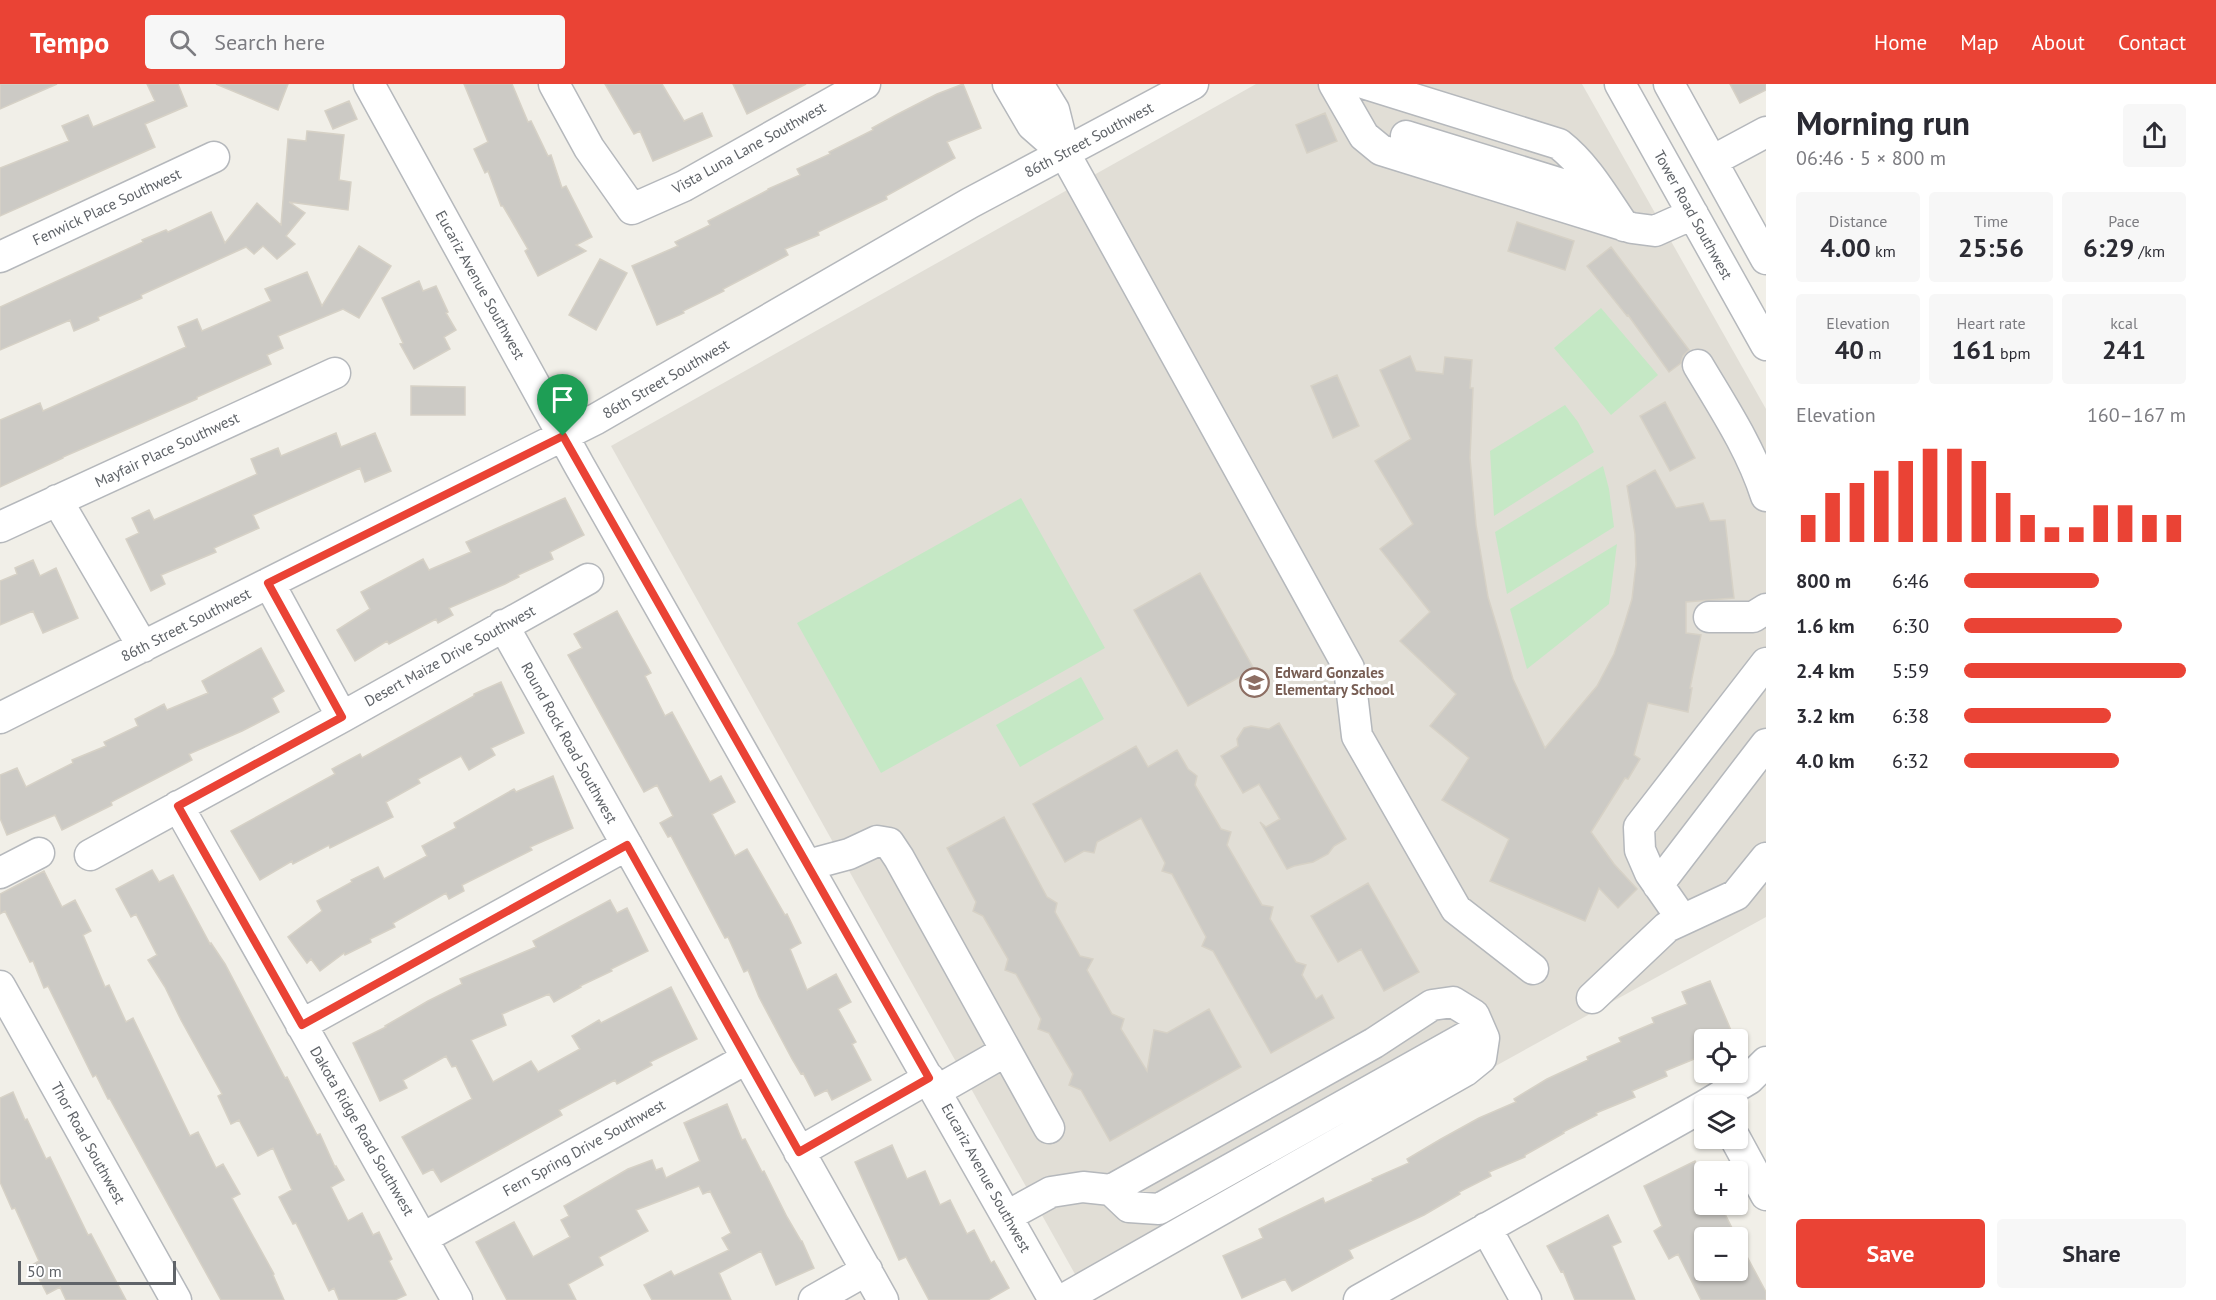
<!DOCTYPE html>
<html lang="en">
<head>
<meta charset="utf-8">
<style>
	body { margin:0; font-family:"PT Sans",sans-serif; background:#f7f7f7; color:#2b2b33; height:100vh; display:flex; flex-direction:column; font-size:22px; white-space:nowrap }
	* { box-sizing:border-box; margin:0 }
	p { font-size:20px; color:#7c7c81 }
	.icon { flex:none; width:33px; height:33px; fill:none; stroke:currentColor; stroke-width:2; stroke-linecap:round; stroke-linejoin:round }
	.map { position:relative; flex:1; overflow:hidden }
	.drawer { display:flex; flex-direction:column; background:#fff; width:450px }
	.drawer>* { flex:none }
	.controls { position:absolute; left:1694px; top:945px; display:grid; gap:12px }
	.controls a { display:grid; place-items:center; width:54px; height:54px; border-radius:6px; background:#fff; box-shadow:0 2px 4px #0004; font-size:30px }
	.scale { position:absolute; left:18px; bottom:15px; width:158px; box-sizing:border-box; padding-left:6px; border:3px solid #5f6368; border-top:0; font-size:16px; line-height:21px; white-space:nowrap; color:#5f6368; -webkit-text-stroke:4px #fff; paint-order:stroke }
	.pin { position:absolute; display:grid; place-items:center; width:51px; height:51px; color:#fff; margin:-62px -26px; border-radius:50% 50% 50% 0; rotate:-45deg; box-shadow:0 0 6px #0007 }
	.pin .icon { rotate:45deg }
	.round { display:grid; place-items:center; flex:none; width:63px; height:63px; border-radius:6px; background:#f7f7f7 }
	.headline { display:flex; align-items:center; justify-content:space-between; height:102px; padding:0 30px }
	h1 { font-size:33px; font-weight:600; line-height:45px }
	.stats { display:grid; grid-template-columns:repeat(3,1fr); gap:9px; height:102px; padding:6px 30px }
	.stats div { display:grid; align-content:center; border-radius:6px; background:#f7f7f7; text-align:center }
	.stats b { font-size:26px; font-weight:600 }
	.stats small { font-size:16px; font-weight:400 }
	.stats p { font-size:16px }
	.chart { height:168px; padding:12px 30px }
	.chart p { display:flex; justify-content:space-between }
	.chart svg { width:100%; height:108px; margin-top:6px; stroke:#ea4335; stroke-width:6 }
	.primary-button { display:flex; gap:12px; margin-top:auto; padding:12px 30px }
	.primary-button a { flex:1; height:69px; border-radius:6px; background:#ea4335; color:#fff; font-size:24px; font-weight:600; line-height:69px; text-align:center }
	.primary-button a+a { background:#f7f7f7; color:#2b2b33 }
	ul { padding:0 30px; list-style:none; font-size:20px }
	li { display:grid; grid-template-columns:96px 72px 1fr; align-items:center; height:45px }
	li i { height:15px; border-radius:8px; background:#ea4335 }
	header { display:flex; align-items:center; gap:36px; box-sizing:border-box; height:84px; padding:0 30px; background:#ea4335; color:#fff }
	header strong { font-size:28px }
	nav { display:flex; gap:33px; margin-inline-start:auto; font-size:21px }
	.search { width:420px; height:54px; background:#f7f7f7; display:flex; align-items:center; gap:15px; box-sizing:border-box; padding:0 21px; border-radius:6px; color:#7c7c81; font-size:22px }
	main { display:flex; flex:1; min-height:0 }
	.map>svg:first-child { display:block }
</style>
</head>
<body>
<header>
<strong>Tempo</strong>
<div class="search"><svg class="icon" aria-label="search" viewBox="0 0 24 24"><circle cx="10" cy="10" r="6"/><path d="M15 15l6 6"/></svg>Search here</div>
<nav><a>Home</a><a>Map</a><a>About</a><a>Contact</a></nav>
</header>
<main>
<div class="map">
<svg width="1766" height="1216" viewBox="0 0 1766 1216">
	<rect width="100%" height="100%" fill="#f1efe8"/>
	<path fill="#e1ded6" d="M 1256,0 L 1582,0 L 1766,325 L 1766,833 L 1085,1208 L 611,362 Z"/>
	<path fill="#c5e8c5" d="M 1601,224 L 1658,291 L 1611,331 L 1554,264 Z
		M 1565,321 L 1578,338 L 1594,368 L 1494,432 L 1490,367 Z
		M 1603,382 L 1609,405 L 1614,443 L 1507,510 L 1495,448 Z
		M 1021,414 L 1105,564 L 881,689 L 797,539 Z
		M 1617,460 L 1609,520 L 1527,585 L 1510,525 Z
		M 1081,593 L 1104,635 L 1020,683 L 996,641 Z"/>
	<path fill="#cccac5" stroke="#d6d1c6" stroke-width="1.5" d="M 0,0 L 57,0 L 0,25 Z
		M 147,0 L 178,0 L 187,22 L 145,40 L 155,63 L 0,132 L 0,84 L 69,57 L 62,42 L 88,31 L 93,43 L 155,17 Z
		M 216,0 L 288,0 L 278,26 Z
		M 464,0 L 512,0 L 528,38 L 531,37 L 548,72 L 551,71 L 562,104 L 566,102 L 592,153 L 576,161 L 586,167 L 538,192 L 525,167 L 528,165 L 503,122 L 501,122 L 488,87 L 485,89 L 474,65 L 488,58 Z
		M 605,0 L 662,0 L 684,37 L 702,29 L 712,52 L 653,77 L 640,47 L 634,50 Z
		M 733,0 L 806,0 L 747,30 Z
		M 963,0 L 981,44 L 947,58 L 955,74 L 886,112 L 887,115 L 818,148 L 819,151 L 785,165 L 788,171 L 723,205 L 724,207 L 683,227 L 684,229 L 657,241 L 632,182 L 678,162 L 675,158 L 710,141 L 708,137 L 768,106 L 768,105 L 800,91 L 797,85 L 830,70 L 829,68 L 873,46 L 872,44 L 896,31 L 937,10 Z
		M 1730,0 L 1766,0 L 1766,6 L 1740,19 Z
		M 349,17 L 357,35 L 333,45 L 325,27 Z
		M 1325,29 L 1337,57 L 1307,69 L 1296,41 Z
		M 307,47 L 344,51 L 339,96 L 351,98 L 348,126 L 289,118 L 305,129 L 286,152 L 295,160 L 277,175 L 263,162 L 254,170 L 246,163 L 141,211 L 142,214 L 98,233 L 99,236 L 74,247 L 70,236 L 0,266 L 0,223 L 143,158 L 142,156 L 166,146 L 168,148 L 211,128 L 225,159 L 257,119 L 281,141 L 288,55 L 306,57 Z
		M 1517,138 L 1574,157 L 1565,186 L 1508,167 Z
		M 359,162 L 391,182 L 359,234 L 343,225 L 278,252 L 283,264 L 267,271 L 271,280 L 197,313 L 197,315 L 63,373 L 63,374 L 0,403 L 0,336 L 40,319 L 43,327 L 186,263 L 178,243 L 197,235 L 202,247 L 271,217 L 265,205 L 307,188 L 322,222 Z
		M 1611,163 L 1689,266 L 1683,272 L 1681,279 L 1669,288 L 1628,231 L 1627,232 L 1587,182 Z
		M 600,175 L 627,189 L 596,246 L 569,231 Z
		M 419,197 L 423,207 L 436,202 L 448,228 L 446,229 L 456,246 L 444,253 L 450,265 L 414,285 L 400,260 L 403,259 L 382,214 Z
		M 1410,272 L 1416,287 L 1443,290 L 1445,273 L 1472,276 L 1470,304 L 1473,304 L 1470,374 L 1476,441 L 1488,513 L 1513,595 L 1545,664 L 1597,602 L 1614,570 L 1624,541 L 1632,515 L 1636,480 L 1635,450 L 1627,402 L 1655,386 L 1676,424 L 1703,419 L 1710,437 L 1725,436 L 1734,514 L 1686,518 L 1686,549 L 1701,551 L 1690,604 L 1692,604 L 1688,628 L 1648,619 L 1634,671 L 1640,675 L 1628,695 L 1625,694 L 1591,748 L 1614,780 L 1637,805 L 1618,824 L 1599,804 L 1585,837 L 1490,797 L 1509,755 L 1442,716 L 1469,674 L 1430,642 L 1456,610 L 1400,557 L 1430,528 L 1380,465 L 1413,440 L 1375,377 L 1411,355 L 1380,286 Z
		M 1337,291 L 1359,342 L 1333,354 L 1311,302 Z
		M 411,302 L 465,303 L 465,331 L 411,331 Z
		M 1665,318 L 1695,374 L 1670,387 L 1640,332 Z
		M 336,349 L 341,363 L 375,349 L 391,387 L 365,398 L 360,384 L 253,431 L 259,444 L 214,464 L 216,468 L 161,491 L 165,500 L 151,507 L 126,455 L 139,449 L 132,434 L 149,426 L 154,436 L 257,390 L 251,375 L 278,364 L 281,372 Z
		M 565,414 L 584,451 L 550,468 L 553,475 L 518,491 L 519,493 L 505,500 L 449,524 L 453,531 L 438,539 L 436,535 L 389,560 L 387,557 L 355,577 L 337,546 L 370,525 L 361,508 L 423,475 L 429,486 L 471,468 L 466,458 Z
		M 33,476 L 40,492 L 56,484 L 78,534 L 43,549 L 33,527 L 0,541 L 0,497 L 17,490 L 15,484 Z
		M 1200,489 L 1254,585 L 1188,622 L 1134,526 Z
		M 617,527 L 651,589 L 645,592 L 665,632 L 672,628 L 710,698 L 721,692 L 735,718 L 712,730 L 735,772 L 747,765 L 785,831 L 787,830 L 801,859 L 790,865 L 807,906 L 836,890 L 851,918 L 838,925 L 856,958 L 852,960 L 871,996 L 832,1016 L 827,1006 L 815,1012 L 803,989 L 801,990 L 792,975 L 759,913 L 748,886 L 744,888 L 728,853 L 725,854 L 671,752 L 668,753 L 660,739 L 673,732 L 657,701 L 644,708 L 568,571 L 582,564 L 574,550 Z
		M 261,564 L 284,607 L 272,614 L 279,628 L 242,647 L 189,670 L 192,676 L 111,718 L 112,721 L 62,746 L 55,731 L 7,751 L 0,734 L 0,691 L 17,684 L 26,703 L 73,679 L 72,676 L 106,662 L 104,658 L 138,642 L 135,635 L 164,620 L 167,626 L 208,609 L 202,597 Z
		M 501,598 L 524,649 L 491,664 L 495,671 L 469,686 L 461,672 L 418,695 L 420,699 L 386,718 L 393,733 L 330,764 L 329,761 L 293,780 L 292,777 L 260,796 L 231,747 L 335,690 L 332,685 L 360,670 L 362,674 L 474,612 L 474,610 Z
		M 1279,639 L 1346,755 L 1334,762 L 1328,770 L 1313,778 L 1294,782 L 1287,785 L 1260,738 L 1266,743 L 1280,735 L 1259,700 L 1243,709 L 1221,672 L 1238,662 L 1237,655 L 1244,644 L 1251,642 L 1269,645 Z
		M 1136,662 L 1148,683 L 1177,666 L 1188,685 L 1197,692 L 1195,701 L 1221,745 L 1231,748 L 1227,761 L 1262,821 L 1273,823 L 1270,835 L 1296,878 L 1306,881 L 1302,891 L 1316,915 L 1322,911 L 1334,934 L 1271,969 L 1213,867 L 1202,862 L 1206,853 L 1172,790 L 1162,787 L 1165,779 L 1141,734 L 1097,758 L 1094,769 L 1084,767 L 1065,778 L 1033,720 Z
		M 553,692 L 573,744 L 530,763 L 532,766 L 462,801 L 464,807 L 449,815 L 446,809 L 393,839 L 395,843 L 370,855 L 371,858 L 345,871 L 344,869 L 320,887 L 311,875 L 307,879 L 288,853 L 322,827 L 317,817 L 352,798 L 351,796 L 378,783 L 384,795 L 427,772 L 422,762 L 456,744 L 454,739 L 514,705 L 516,708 Z
		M 1004,733 L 1047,813 L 1057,819 L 1055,828 L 1080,872 L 1093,875 L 1087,886 L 1112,930 L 1124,935 L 1121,945 L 1147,987 L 1154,946 L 1167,949 L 1209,925 L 1241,983 L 1110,1057 L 1081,1006 L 1069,1001 L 1073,990 L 1049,949 L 1038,945 L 1041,935 L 1016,890 L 1005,886 L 1008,875 L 983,832 L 973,827 L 976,818 L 947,764 Z
		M 152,786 L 159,798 L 173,791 L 210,860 L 211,859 L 225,880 L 285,994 L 287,993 L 317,1051 L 320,1050 L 335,1083 L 336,1082 L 344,1096 L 331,1103 L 348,1137 L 362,1129 L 373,1151 L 379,1148 L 392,1175 L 389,1177 L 406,1211 L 395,1216 L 339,1216 L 334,1204 L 329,1207 L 296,1139 L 293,1140 L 279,1113 L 292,1106 L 273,1064 L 258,1072 L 239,1036 L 231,1040 L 218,1012 L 222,1010 L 181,936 L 165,903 L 148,876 L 157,871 L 136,830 L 131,833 L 116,805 Z
		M 44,787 L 62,823 L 75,816 L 91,847 L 83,851 L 105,903 L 109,901 L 126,938 L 133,934 L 190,1052 L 198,1048 L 216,1084 L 223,1080 L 240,1110 L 232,1114 L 274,1190 L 273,1191 L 284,1216 L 221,1216 L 110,1015 L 108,1015 L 96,991 L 93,993 L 48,902 L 44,904 L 33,877 L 30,878 L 5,827 L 0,830 L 0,810 Z
		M 1368,799 L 1419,888 L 1384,907 L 1361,865 L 1338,878 L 1311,832 Z
		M 610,816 L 617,829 L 627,824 L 648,867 L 611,885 L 612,887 L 580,902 L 581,903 L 554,918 L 549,910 L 502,930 L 506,941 L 471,956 L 493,998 L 531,977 L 538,988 L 580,965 L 572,952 L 599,936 L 601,939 L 671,903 L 697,955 L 650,978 L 652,981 L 617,1000 L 615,996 L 559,1026 L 562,1031 L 441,1098 L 433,1085 L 423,1090 L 402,1053 L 472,1015 L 456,982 L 452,983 L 446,972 L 403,996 L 407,1004 L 380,1017 L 353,959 L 386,943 L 385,942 L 428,917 L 462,900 L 460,895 L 536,863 L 533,857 Z
		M 1710,897 L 1733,951 L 1722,956 L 1704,956 L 1704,971 L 1665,987 L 1667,992 L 1632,1007 L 1635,1013 L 1596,1029 L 1597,1031 L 1563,1048 L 1564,1049 L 1525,1071 L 1525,1073 L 1489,1088 L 1491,1092 L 1459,1108 L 1460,1110 L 1424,1131 L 1349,1166 L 1353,1174 L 1292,1207 L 1285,1195 L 1242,1214 L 1223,1172 L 1263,1154 L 1259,1145 L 1323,1114 L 1325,1119 L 1373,1097 L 1372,1095 L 1409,1079 L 1407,1075 L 1441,1055 L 1479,1034 L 1516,1018 L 1514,1015 L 1547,995 L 1588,976 L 1587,973 L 1621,958 L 1619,954 L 1654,939 L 1652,934 L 1687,920 L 1682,908 Z
		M 13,1008 L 25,1036 L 27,1035 L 46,1075 L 50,1073 L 88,1151 L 91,1150 L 126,1216 L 66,1216 L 60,1203 L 47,1210 L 32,1181 L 39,1177 L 15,1124 L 12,1125 L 0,1098 L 0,1014 Z
		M 727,1020 L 742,1056 L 745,1055 L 762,1088 L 764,1087 L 787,1133 L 801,1157 L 802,1157 L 814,1184 L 776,1201 L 761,1167 L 719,1189 L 731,1216 L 652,1216 L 644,1201 L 671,1187 L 674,1192 L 729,1166 L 722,1154 L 731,1149 L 710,1107 L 703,1110 L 699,1102 L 636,1126 L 648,1147 L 599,1173 L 603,1181 L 568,1200 L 576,1216 L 507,1216 L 476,1158 L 514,1138 L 533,1173 L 570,1153 L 561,1136 L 569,1132 L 564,1122 L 628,1085 L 652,1076 L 656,1086 L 662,1084 L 666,1094 L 700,1077 L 684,1039 Z
		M 892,1061 L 907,1095 L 925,1087 L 940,1121 L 950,1116 L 967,1150 L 974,1146 L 991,1179 L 994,1177 L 1009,1204 L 988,1216 L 929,1216 L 906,1173 L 899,1176 L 855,1078 Z
		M 1695,1077 L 1704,1096 L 1704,1120 L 1720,1120 L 1737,1154 L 1704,1154 L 1704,1186 L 1737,1186 L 1737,1154 L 1766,1208 L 1766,1216 L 1701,1216 L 1678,1170 L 1669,1175 L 1654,1147 L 1662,1142 L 1644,1102 Z
		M 1608,1131 L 1621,1158 L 1612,1162 L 1635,1216 L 1575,1216 L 1563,1187 L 1561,1188 L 1547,1162 Z"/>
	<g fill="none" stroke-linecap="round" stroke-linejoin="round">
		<defs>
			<path id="minor" d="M 369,0 L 579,381 L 1054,1216
				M 554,0 L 589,64 L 632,125 L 684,102 L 865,0
				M 1008,0 L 1032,41 L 1065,70
				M 1038,0 L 1054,26 L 1065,70 L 1349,584 L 1357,652 L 1456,825 L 1533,885
				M 1334,0 L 1364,52 L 1381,66 L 1632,144 L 1655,147 L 1693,130
				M 1366,0 L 1559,60 C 1587,82 1604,113 1624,142
				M 1620,0 L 1766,261
				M 1669,0 L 1766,175
				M 1406,52 L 1604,113
				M 1712,77 L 1766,48
				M 0,173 L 214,73
				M 1698,281 C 1723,323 1751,365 1766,412
				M 57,416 L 143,563
				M 0,443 L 335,289
				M 269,499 L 342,633
				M 1709,533 L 1753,533 L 1766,525
				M 503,541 L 883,1216
				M 0,634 L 596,335 L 970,119 L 1193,0
				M 178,722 L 457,1216
				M 90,771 L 342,633 L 588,495
				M 808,781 L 849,770 L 877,757 L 889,759 L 899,774 L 1049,1044
				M 0,789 L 39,769
				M 1658,801 L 1766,660
				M 1682,835 L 1650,789 L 1640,766 L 1639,743 L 1766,579
				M 0,902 L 176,1216
				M 1592,914 L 1667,843 L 1736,811 L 1766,774
				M 301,941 L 627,761
				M 936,1007 L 1006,967
				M 1704,1022 L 1749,995 L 1766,978
				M 1735,1054 L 1766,1111
				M 799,1068 L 929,994
				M 1111,1106 L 1129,1123 L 1159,1125 L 1480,945
				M 1007,1132 L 1051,1108 L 1083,1103 L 1111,1106 L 1374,959 L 1432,921 L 1453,918 L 1474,931 L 1484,954 L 1481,974 L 1465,987 L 1062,1216
				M 1486,1144 L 1526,1216
				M 423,1154 L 746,975
				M 814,1216 L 867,1186
				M 1359,1216 L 1704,1022"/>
		</defs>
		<use href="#minor" stroke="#b5b8bc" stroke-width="33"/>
		<use href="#minor" stroke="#fff" stroke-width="30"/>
	</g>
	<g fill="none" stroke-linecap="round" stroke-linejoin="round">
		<defs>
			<path id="route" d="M 563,352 L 929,994 L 799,1068 L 627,761 L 302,941 L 178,722 L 342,633 L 268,499 Z"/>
		</defs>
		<use href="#route" stroke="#fff" stroke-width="12"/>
		<use href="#route" stroke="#ea4335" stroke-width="8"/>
	</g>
	<defs>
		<symbol id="school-ring" viewBox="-11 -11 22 22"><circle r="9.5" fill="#fff" stroke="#8d6e63" stroke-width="1.5"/><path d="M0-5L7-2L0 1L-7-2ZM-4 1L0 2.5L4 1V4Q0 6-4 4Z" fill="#8d6e63"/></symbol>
	</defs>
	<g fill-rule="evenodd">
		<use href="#school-ring" x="1238" y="582" width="33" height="33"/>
	</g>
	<g text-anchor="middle" stroke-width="6" stroke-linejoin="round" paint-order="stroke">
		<g font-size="15" fill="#5f6368" stroke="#fff">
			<text transform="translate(1089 56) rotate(-28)" y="5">86th Street Southwest</text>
			<text transform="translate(749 64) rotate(-29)" y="5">Vista Luna Lane Southwest</text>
			<text transform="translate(107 123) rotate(-25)" y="5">Fenwick Place Southwest</text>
			<text transform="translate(1693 131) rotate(61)" y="5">Tower Road Southwest</text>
			<text transform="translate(480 201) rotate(61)" y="5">Eucariz Avenue Southwest</text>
			<text transform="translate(666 295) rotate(-30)" y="5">86th Street Southwest</text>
			<text transform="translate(167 366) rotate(-25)" y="5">Mayfair Place Southwest</text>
			<text transform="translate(186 541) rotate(-27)" y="5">86th Street Southwest</text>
			<text transform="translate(450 572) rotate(-29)" y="5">Desert Maize Drive Southwest</text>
			<text transform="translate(569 659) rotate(61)" y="5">Round Rock Road Southwest</text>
			<text transform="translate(362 1047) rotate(60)" y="5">Dakota Ridge Road Southwest</text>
			<text transform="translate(88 1059) rotate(61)" y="5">Thor Road Southwest</text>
			<text transform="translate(584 1064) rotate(-29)" y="5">Fern Spring Drive Southwest</text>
			<text transform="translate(986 1094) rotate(61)" y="5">Eucariz Avenue Southwest</text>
		</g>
		<g font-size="15" font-weight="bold" fill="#785e54" stroke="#fff" text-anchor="start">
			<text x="1275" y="594">Edward Gonzales<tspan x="1275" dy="17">Elementary School</tspan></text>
		</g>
	</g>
</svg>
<div class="controls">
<a><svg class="icon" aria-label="locate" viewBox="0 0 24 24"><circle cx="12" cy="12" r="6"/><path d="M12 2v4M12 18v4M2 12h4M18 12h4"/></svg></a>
<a><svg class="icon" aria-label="layers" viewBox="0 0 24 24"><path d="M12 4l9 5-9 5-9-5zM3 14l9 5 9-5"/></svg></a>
<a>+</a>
<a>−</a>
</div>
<div class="scale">50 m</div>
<div class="pin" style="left:563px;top:352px;background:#1e9e55"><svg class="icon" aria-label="arrive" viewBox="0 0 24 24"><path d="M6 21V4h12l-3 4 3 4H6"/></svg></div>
</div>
<section class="drawer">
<div class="headline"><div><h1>Morning run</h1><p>06:46 · 5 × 800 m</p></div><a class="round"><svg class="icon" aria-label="share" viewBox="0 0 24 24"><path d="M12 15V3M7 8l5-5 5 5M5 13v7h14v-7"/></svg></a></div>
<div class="stats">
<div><p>Distance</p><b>4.00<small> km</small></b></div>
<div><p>Time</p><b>25:56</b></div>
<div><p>Pace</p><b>6:29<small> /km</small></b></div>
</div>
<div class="stats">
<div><p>Elevation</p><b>40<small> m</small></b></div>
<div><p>Heart rate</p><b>161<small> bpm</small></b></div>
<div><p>kcal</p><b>241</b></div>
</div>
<div class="chart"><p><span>Elevation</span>160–167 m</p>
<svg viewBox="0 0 160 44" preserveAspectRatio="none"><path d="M5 44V33M15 44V24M25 44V20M35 44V15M45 44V11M55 44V6M65 44V6M75 44V11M85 44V24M95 44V33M105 44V38M115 44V38M125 44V29M135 44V29M145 44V33M155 44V33"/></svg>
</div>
<ul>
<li><b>800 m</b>6:46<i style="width:61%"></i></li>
<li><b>1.6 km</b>6:30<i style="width:71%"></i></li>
<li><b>2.4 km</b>5:59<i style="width:100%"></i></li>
<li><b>3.2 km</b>6:38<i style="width:66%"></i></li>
<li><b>4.0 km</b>6:32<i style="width:70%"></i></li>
</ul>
<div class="primary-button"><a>Save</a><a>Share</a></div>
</section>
</main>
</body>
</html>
